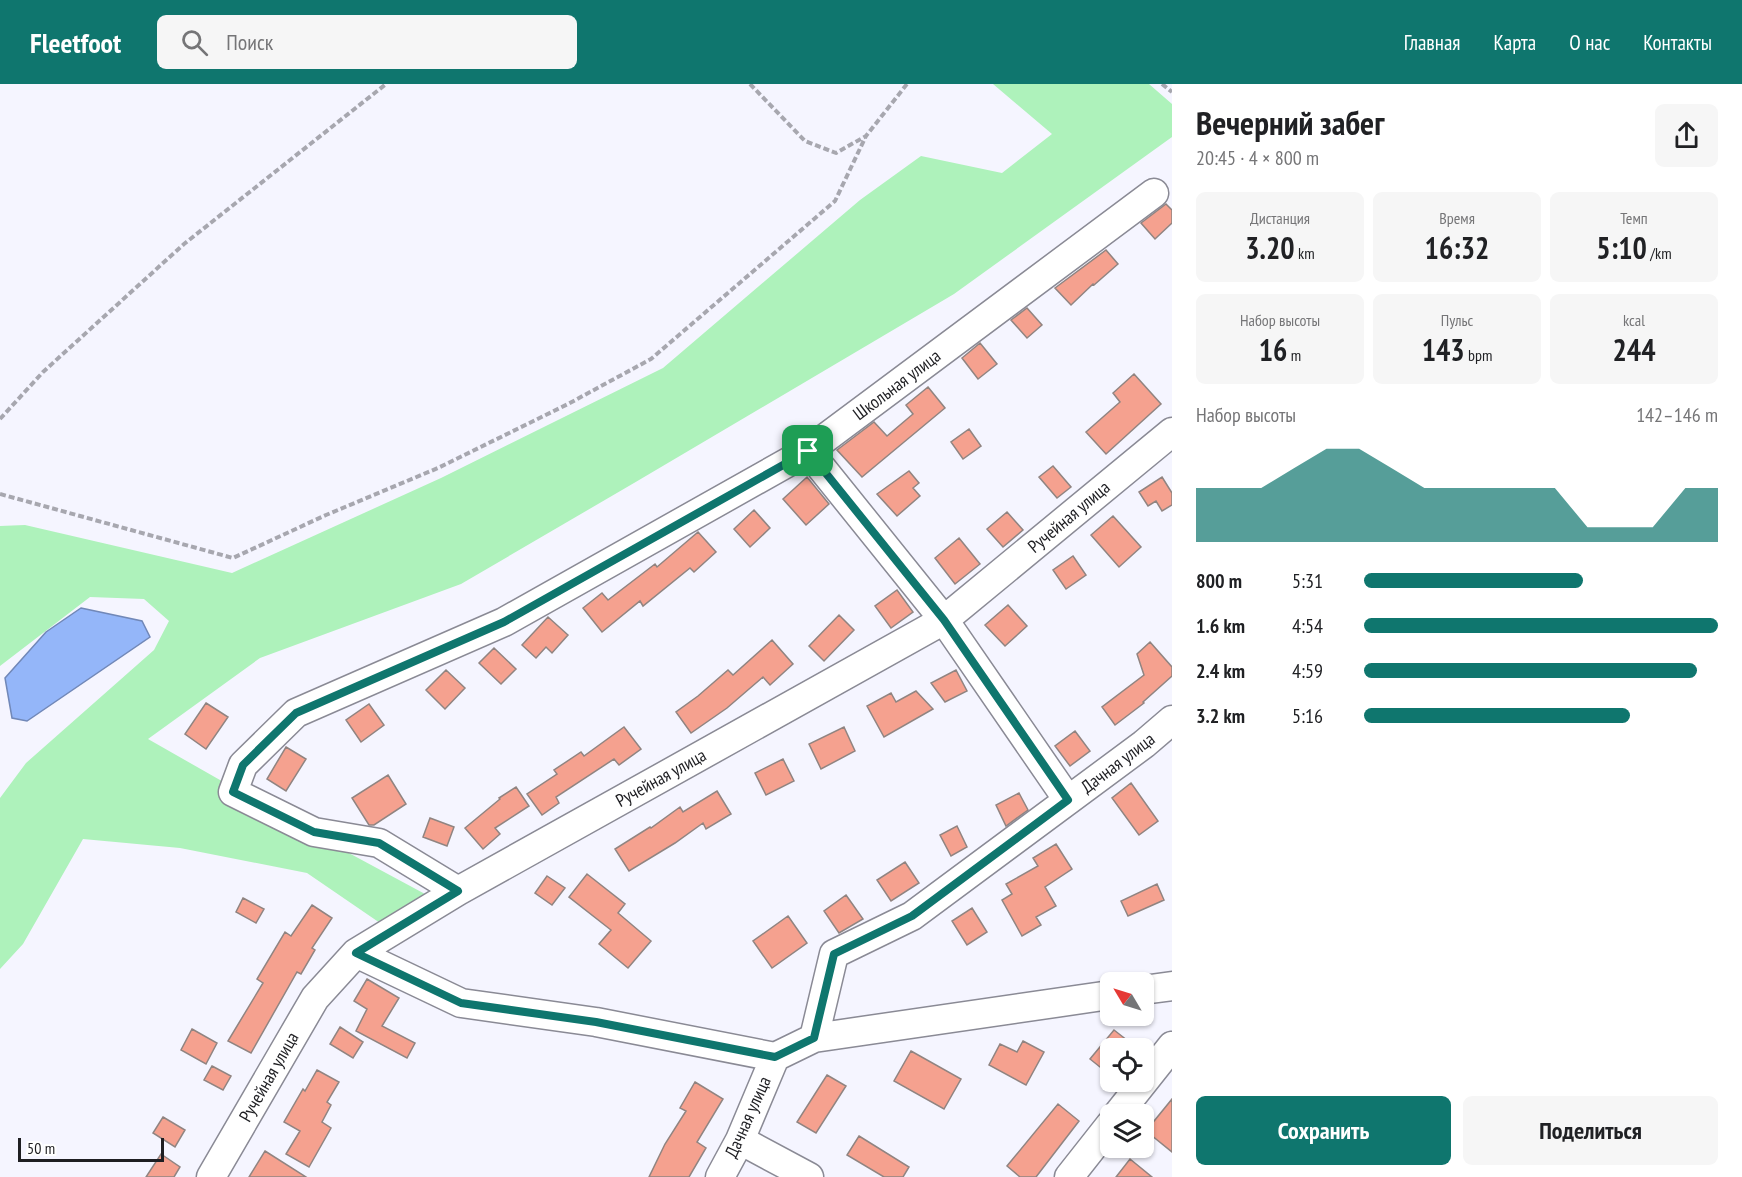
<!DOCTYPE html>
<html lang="ru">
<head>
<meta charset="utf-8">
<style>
	body { margin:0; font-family:"PT Sans Narrow",sans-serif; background:#f6f6f6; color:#202124; height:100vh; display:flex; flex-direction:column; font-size:22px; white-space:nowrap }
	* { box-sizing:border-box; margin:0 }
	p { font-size:20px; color:#757577 }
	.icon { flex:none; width:33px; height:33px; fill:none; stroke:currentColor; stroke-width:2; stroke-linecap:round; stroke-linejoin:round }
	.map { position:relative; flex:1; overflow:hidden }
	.side { display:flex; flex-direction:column; background:#fff; width:570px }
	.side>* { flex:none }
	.needle { width:39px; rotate:308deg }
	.tools { position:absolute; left:1100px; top:888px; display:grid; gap:12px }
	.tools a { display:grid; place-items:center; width:54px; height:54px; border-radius:9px; background:#fff; box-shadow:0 2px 4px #0004; font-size:30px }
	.scale { position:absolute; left:18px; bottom:15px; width:146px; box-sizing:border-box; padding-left:6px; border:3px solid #1e1e22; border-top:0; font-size:16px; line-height:21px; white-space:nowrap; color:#1e1e22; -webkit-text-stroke:4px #fff; paint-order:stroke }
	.pin { position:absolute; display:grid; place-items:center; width:51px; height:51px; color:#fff; margin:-26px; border-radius:12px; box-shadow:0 3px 9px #0006 }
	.round { display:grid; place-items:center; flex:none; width:63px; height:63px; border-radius:9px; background:#f6f6f6 }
	.overview { display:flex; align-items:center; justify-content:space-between; height:102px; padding:0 24px }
	h1 { font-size:33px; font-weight:800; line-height:45px }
	.figures { display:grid; grid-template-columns:repeat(3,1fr); gap:9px; height:102px; padding:6px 24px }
	.figures div { display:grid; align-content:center; border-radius:9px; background:#f6f6f6; text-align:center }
	.figures b { font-size:30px; font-weight:800 }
	.figures small { font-size:16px; font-weight:400 }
	.figures p { font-size:16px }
	.chart { height:168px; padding:12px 24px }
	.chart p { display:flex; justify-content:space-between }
	.chart svg { width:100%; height:108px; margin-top:6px; fill:#0f766e; opacity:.7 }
	.primary-button { display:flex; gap:12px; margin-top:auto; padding:12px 24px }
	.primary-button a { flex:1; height:69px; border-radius:9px; background:#0f766e; color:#fff; font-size:24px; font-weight:800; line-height:69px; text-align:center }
	.primary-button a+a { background:#f6f6f6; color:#202124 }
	ul { padding:0 24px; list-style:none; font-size:20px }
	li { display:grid; grid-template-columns:96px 72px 1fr; align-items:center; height:45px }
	li i { height:15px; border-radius:8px; background:#0f766e }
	header { display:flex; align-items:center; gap:36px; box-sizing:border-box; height:84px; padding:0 30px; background:#0f766e; color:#fff }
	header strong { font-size:28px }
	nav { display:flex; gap:33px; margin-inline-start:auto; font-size:21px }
	.search { width:420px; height:54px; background:#f6f6f6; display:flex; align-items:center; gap:15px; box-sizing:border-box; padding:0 21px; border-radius:9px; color:#757577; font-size:22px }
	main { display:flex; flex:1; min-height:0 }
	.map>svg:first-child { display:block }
</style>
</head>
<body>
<header>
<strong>Fleetfoot</strong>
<div class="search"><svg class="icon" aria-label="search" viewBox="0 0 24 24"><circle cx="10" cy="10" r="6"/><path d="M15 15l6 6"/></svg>Поиск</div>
<nav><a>Главная</a><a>Карта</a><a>О нас</a><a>Контакты</a></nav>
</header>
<main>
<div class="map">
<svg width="1172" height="1093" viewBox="0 0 1172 1093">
	<rect width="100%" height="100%" fill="#f5f5ff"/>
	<path fill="#aef2bb" d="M 993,0 L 1149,0 L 1172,20 L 1172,53 L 954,210 L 634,399 L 461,500 L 260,574 L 148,655 L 334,761 L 425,810 L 380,839 L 307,789 L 180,764 L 83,755 L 23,860 L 0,885 L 0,714 L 26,679 L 154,566 L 169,537 L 144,515 L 90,513 L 0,582 L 0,442 L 25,441 L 232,489 L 441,394 L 663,284 L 860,116 L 921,72 L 1002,89 L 1052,50 Z"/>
	<path fill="#94b6f9" stroke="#7188b8" stroke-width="1.5" d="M 81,524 L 142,537 L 150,553 L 27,637 L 12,634 L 5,594 L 46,548 Z"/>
	<path fill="#f5a18f" stroke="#908481" stroke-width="1.5" d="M 1166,120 L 1172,126 L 1172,139 L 1155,155 L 1141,139 Z
		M 1106,166 L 1118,180 L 1094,201 L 1093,200 L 1071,221 L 1055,204 Z
		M 1027,224 L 1042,241 L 1027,254 L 1011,236 Z
		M 980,259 L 997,280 L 978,295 L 962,274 Z
		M 1134,290 L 1161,320 L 1106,370 L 1086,348 L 1120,318 L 1113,309 Z
		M 928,303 L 945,324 L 862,393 L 837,366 L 874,338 L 887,352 L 913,330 L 906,321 Z
		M 969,345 L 981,362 L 963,375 L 951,358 Z
		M 1053,382 L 1071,403 L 1057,414 L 1039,393 Z
		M 909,387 L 919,399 L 913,404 L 920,412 L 897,432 L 877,410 Z
		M 807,393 L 829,420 L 806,441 L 783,415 Z
		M 1162,393 L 1172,409 L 1172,421 L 1162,427 L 1156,417 L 1148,422 L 1139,408 Z
		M 754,426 L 770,444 L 750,463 L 734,445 Z
		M 1007,428 L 1023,446 L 1003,463 L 987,445 Z
		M 1113,432 L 1141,463 L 1119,483 L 1091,451 Z
		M 698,448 L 716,468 L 694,488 L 690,484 L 643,522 L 640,517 L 602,548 L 583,524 L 602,509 L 608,516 L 655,480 L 657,483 Z
		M 959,454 L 980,480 L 955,500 L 935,474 Z
		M 1073,472 L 1086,491 L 1066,505 L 1053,486 Z
		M 897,506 L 913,528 L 891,544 L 875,522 Z
		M 1008,521 L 1027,542 L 1005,562 L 985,541 Z
		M 839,531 L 854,546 L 824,577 L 809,562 Z
		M 548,533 L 568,551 L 552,569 L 546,563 L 536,574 L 522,561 Z
		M 772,556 L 793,580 L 770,601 L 763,593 L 727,624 L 691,649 L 676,628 L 698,612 L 728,586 L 733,591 Z
		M 1150,558 L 1172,583 L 1172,592 L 1143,618 L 1144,619 L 1115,641 L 1102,623 L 1144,591 L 1137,570 Z
		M 494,564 L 516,585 L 501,600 L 479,579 Z
		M 446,586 L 465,604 L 445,625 L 426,606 Z
		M 956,586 L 967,607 L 945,618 L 931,599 Z
		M 916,607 L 933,625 L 884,653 L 867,622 L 891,609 L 896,618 Z
		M 206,619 L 228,633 L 206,665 L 185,650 Z
		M 369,620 L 384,641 L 361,658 L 346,636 Z
		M 624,643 L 641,665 L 619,681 L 614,675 L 556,713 L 559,719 L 542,731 L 527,710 L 557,690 L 554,686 L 581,668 L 584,672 Z
		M 844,643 L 855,667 L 821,685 L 809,660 Z
		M 1075,647 L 1090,667 L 1070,682 L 1055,662 Z
		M 286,663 L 306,675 L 286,707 L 267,695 Z
		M 783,675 L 794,697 L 766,711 L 755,689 Z
		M 388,691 L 406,720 L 374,741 L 369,741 L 352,714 Z
		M 1131,699 L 1158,737 L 1139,751 L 1112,714 Z
		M 516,703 L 529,722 L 495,744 L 500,750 L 483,765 L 465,744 L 500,715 L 499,714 Z
		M 717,707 L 731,730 L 706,745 L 703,739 L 675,759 L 629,787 L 615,765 L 650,743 L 651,744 L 680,723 L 683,728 Z
		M 1019,709 L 1028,726 L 1006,742 L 996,721 Z
		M 430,734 L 454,743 L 447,762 L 423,753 Z
		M 957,742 L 967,763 L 951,772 L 940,751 Z
		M 1056,760 L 1072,785 L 1045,803 L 1056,822 L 1036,833 L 1041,841 L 1022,852 L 1002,816 L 1012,810 L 1006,800 L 1038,782 L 1033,774 Z
		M 905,778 L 919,799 L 891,817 L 877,796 Z
		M 587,790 L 625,820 L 618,829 L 651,857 L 628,884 L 599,860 L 611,846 L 569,813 Z
		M 547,792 L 565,804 L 552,821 L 535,809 Z
		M 1157,800 L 1164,816 L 1128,832 L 1121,817 Z
		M 846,811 L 863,835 L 839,849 L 824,827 Z
		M 243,814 L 264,825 L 256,839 L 236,828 Z
		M 312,821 L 332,834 L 312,864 L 315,866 L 301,890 L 297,888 L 251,969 L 228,957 L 263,899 L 257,895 L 285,848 L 291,852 Z
		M 972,824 L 987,848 L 967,861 L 952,837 Z
		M 788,832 L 807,859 L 772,884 L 753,857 Z
		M 367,895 L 399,914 L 382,942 L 415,959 L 407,974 L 356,947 L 367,925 L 354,917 Z
		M 340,943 L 363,958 L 353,974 L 330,960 Z
		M 192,945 L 217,959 L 206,980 L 181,966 Z
		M 1114,946 L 1137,964 L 1110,964 L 1110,991 L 1090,975 Z
		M 1023,957 L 1044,968 L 1026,1001 L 989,981 L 1000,960 L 1017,968 Z
		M 911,967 L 961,995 L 944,1025 L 894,997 Z
		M 212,982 L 231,992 L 223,1006 L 204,996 Z
		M 317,986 L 339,998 L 327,1018 L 331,1021 L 322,1038 L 331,1044 L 309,1083 L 286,1070 L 300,1047 L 284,1038 L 303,1005 L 305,1007 Z
		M 827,991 L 846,1002 L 816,1049 L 797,1038 Z
		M 695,998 L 723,1015 L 697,1058 L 706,1064 L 689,1093 L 649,1093 L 665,1060 L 686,1027 L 680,1024 Z
		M 1172,1015 L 1172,1068 L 1146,1047 Z
		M 1058,1020 L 1079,1037 L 1036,1093 L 1020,1093 L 1007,1082 Z
		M 163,1033 L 185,1046 L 175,1063 L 153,1049 Z
		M 859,1052 L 909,1083 L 903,1093 L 884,1093 L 847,1071 Z
		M 265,1067 L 306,1093 L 249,1093 Z
		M 161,1070 L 180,1083 L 174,1093 L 146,1093 Z
		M 1130,1075 L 1152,1093 L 1116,1093 Z"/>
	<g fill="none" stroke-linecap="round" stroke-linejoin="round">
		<defs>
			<path id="minor" d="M 808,367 L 944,536 L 1068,716
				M 458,807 L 379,759 L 314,748 L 233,708 L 243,681 L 296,629 L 504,538 L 808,367 L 1154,109
				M 356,869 L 461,919 L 596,938 L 775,973 L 814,954 L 1110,911
				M 1143,906 L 1172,902
				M 814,954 L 834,870 L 912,832 L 1144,660 L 1172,636
				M 1118,1030 L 1172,962
				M 740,1056 L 809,1093
				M 211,1093 L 315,914 L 356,869 L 458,807 L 944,536 L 1172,348
				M 720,1093 L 740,1056 L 775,973
				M 1069,1093 L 1110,1041"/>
		</defs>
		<use href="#minor" stroke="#8a8a95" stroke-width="31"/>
		<path stroke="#a7a7af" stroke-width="4" stroke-dasharray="6 3" stroke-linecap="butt" d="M 750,0 L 805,57 L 836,69 L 866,52 L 907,0
			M 1162,0 L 1172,8
			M 0,335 L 43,288 L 184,160 L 386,0
			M 0,410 L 233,474 L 326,431 L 438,384 L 568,320 L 651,275 L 835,117 L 866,52"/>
		<use href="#minor" stroke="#fff" stroke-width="28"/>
	</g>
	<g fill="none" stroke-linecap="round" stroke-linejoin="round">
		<defs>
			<path id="route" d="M 808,367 L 944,536 L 1068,716 L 912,832 L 834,870 L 814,954 L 775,973 L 596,938 L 461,919 L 356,869 L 458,807 L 379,759 L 314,748 L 233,708 L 243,681 L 296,629 L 504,538 Z"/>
		</defs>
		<use href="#route" stroke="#fff" stroke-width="12"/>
		<use href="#route" stroke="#0f766e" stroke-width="8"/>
	</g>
	<g text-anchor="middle" stroke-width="4.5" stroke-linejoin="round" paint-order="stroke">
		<g font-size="18" fill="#1e1e22" stroke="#fff">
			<text transform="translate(897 301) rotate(-37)" y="6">Школьная улица</text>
			<text transform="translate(1069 433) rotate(-40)" y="6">Ручейная улица</text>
			<text transform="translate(1118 679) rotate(-37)" y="6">Дачная улица</text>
			<text transform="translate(661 694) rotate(-29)" y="6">Ручейная улица</text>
			<text transform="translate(269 993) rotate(-60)" y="6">Ручейная улица</text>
			<text transform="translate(748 1033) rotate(-66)" y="6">Дачная улица</text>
		</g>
	</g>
</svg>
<div class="tools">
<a><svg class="needle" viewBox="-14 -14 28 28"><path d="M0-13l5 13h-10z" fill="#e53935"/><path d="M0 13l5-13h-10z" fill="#757577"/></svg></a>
<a><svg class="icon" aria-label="locate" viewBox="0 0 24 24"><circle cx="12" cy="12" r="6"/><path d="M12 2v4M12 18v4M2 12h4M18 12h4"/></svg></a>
<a><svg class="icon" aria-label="layers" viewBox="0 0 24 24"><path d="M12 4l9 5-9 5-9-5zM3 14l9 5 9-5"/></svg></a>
</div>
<div class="scale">50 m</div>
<div class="pin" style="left:808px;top:367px;background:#1e9e55"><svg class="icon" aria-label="arrive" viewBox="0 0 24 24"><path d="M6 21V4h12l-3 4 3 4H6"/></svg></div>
</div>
<section class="side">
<div class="overview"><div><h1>Вечерний забег</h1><p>20:45 · 4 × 800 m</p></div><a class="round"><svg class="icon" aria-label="share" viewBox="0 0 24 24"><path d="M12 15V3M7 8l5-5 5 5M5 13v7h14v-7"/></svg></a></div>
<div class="figures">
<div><p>Дистанция</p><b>3.20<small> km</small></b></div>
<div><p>Время</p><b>16:32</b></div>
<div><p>Темп</p><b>5:10<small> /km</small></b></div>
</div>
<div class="figures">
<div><p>Набор высоты</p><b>16<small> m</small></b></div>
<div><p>Пульс</p><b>143<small> bpm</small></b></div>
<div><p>kcal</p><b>244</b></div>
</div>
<div class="chart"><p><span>Набор высоты</span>142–146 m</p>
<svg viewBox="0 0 160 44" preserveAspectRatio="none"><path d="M0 44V22L10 22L20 22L30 14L40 6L50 6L60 14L70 22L80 22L90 22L100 22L110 22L120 38L130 38L140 38L150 22L160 22V44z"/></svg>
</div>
<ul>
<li><b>800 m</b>5:31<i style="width:62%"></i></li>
<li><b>1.6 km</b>4:54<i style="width:100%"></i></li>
<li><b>2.4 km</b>4:59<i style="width:94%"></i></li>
<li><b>3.2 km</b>5:16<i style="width:75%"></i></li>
</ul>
<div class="primary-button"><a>Сохранить</a><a>Поделиться</a></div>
</section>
</main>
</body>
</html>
